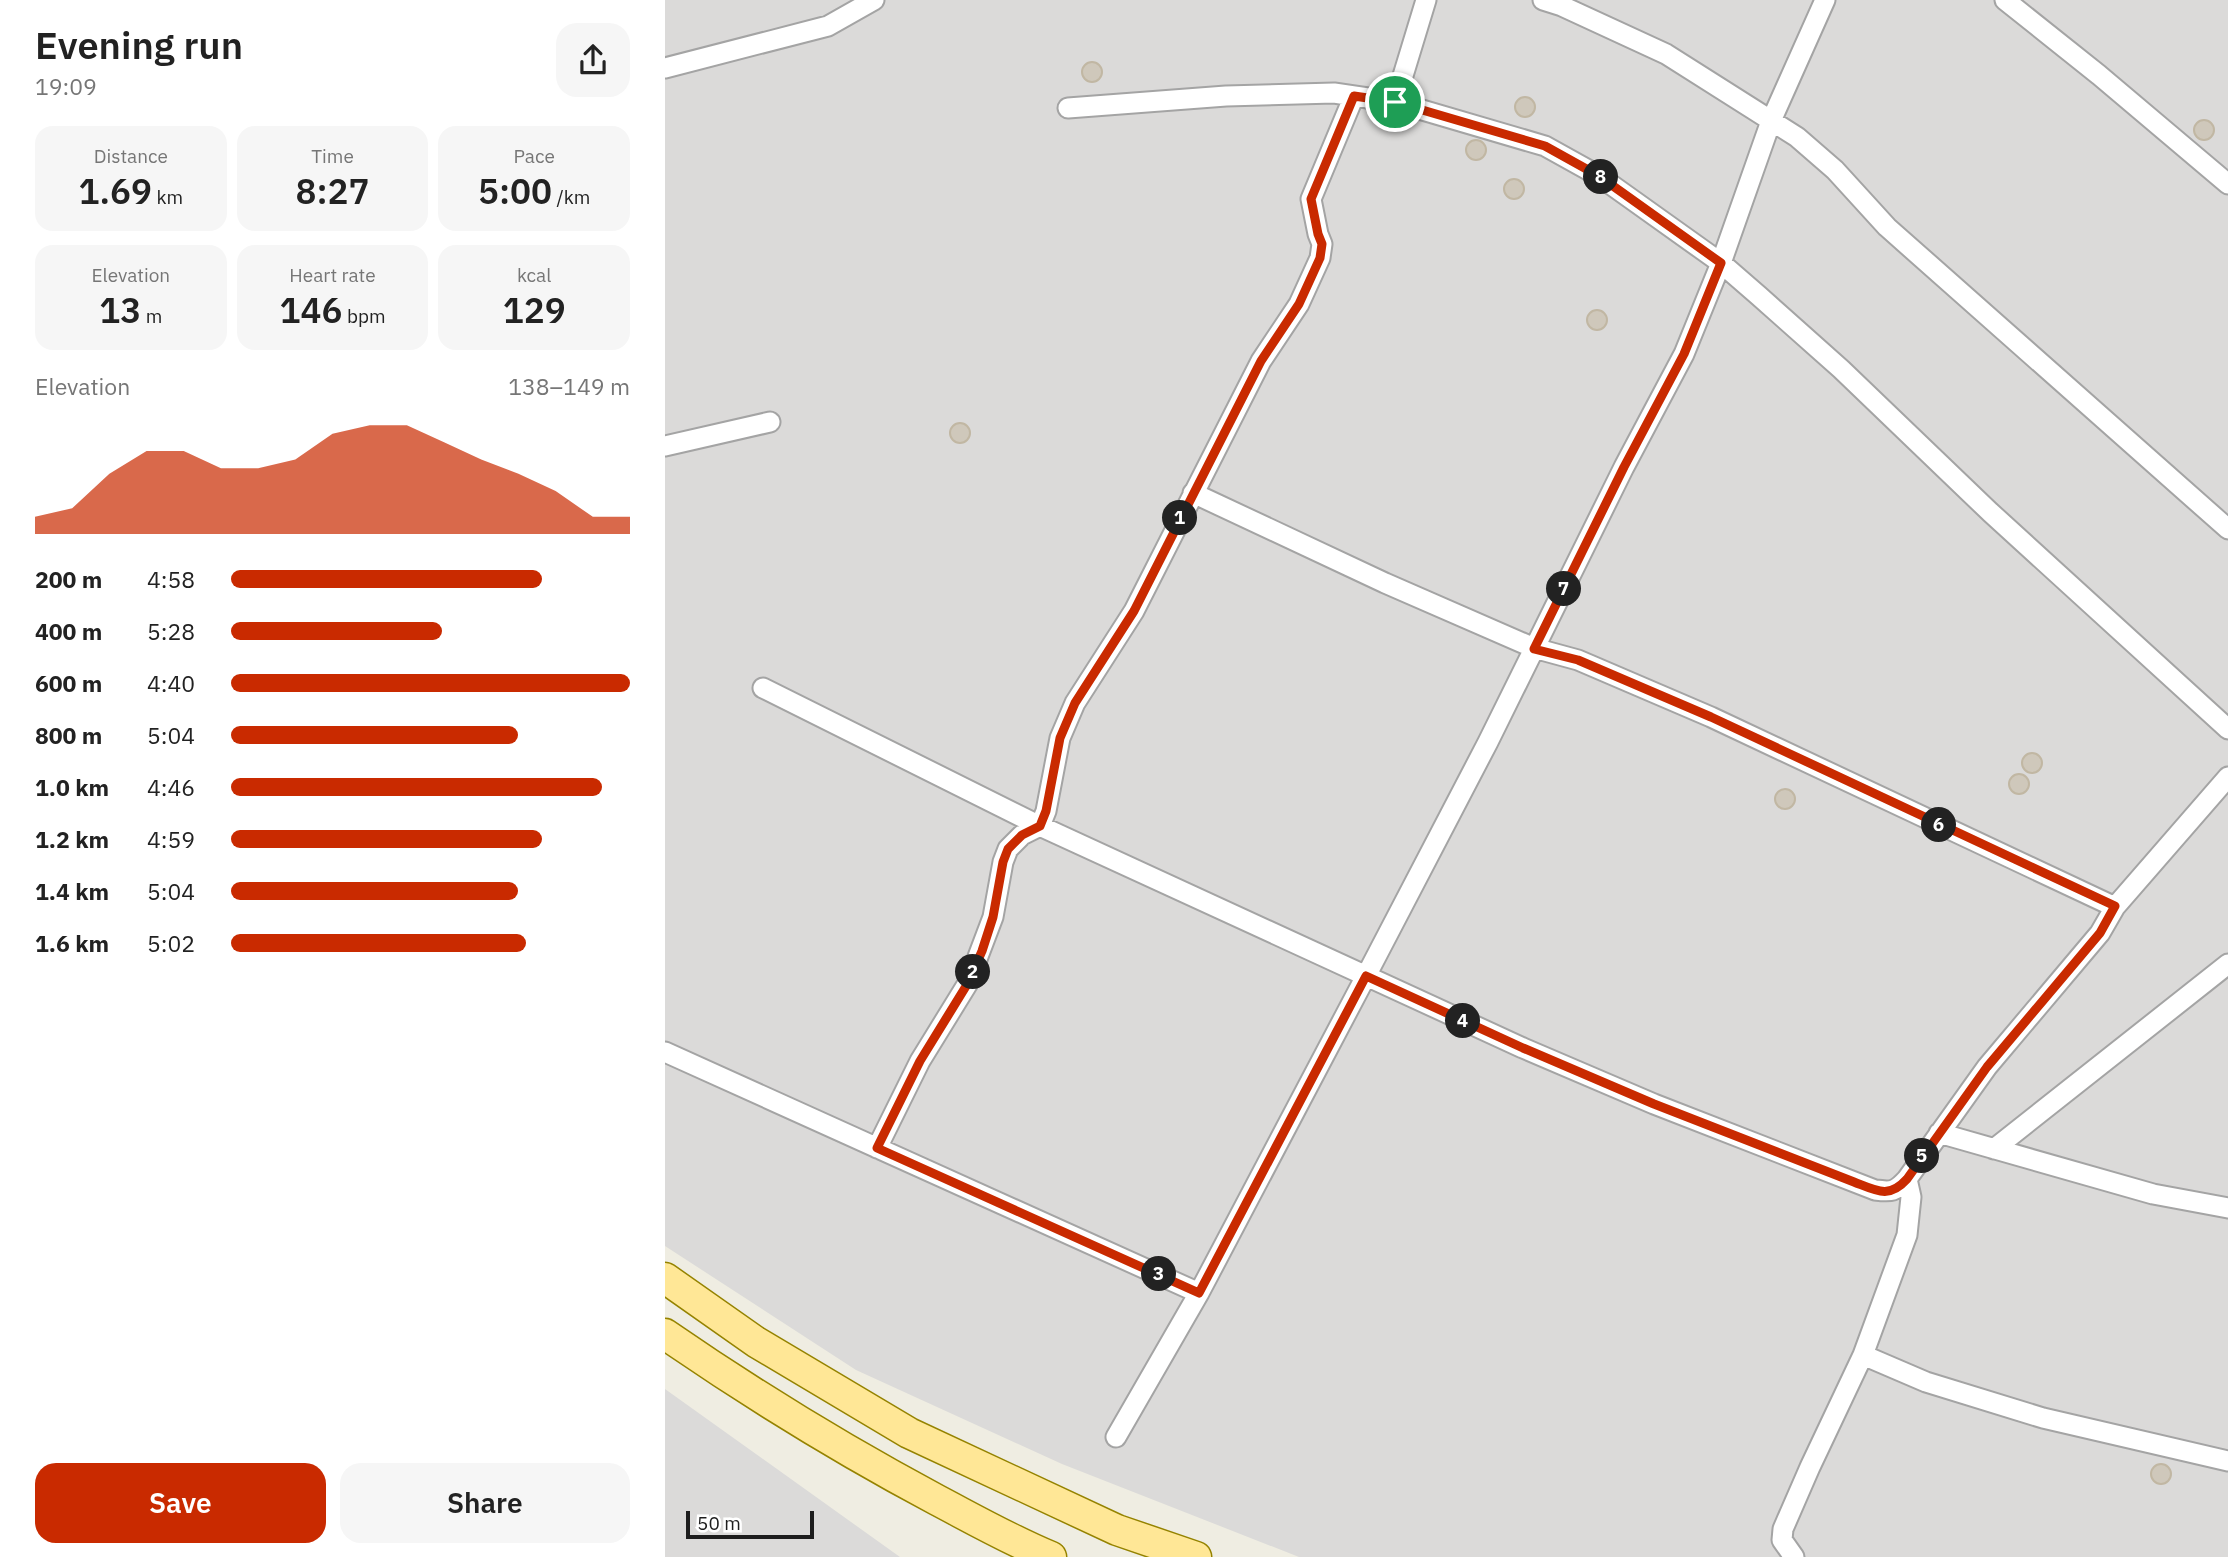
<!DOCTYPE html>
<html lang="en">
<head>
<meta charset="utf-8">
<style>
	body { margin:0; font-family:"IBM Plex Sans",sans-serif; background:#f6f6f6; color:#222; height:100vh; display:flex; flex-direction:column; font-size:26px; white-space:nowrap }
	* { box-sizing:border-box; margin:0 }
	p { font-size:23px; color:#767676 }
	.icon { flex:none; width:38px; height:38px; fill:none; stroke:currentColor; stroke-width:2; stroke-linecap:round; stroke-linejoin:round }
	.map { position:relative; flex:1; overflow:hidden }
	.side { display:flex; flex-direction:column; background:#fff; width:665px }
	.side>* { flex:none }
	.scale { position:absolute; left:21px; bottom:18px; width:128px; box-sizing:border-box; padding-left:7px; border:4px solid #1d1d1d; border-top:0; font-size:19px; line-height:24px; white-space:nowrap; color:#1d1d1d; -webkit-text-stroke:5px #fff; paint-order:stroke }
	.pin { position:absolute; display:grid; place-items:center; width:60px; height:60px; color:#fff; margin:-30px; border:4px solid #fff; border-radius:50%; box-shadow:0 2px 7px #0007 }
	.km { position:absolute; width:35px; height:35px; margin:-18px; border-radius:50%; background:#222; color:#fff; font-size:19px; line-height:35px; text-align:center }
	.round { display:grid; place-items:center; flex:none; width:74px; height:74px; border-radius:21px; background:#f6f6f6 }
	.headline { display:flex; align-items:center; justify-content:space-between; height:119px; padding:0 35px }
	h1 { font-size:38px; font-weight:600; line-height:52px }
	.stats { display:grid; grid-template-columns:repeat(3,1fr); gap:10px; height:119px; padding:7px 35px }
	.stats div { display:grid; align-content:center; border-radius:18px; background:#f6f6f6; text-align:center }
	.stats b { font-size:35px; font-weight:600 }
	.stats small { font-size:19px; font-weight:400 }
	.stats p { font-size:19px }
	.chart { height:196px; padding:14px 35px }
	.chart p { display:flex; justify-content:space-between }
	.chart svg { width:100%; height:126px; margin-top:7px; fill:#c92a00; opacity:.7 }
	.primary-button { display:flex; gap:14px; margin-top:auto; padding:14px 35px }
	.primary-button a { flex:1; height:80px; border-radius:21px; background:#c92a00; color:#fff; font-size:28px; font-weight:600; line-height:80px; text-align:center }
	.primary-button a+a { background:#f6f6f6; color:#222 }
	ul { padding:0 35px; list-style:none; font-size:23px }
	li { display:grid; grid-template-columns:112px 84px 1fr; align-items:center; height:52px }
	li i { height:18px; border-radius:9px; background:#c92a00 }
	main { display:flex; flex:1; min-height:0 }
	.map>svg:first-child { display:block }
</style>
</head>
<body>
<main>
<section class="side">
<div class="headline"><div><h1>Evening run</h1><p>19:09</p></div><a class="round"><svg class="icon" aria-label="share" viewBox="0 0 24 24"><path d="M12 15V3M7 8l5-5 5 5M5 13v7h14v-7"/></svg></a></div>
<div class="stats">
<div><p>Distance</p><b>1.69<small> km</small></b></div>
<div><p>Time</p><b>8:27</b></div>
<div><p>Pace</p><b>5:00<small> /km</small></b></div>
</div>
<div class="stats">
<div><p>Elevation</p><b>13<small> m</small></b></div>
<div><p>Heart rate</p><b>146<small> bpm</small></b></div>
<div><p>kcal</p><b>129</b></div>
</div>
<div class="chart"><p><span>Elevation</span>138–149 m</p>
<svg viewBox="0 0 160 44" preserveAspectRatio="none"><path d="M0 44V38L10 35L20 23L30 15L40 15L50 21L60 21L70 18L80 9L90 6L100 6L110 12L120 18L130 23L140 29L150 38L160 38V44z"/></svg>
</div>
<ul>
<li><b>200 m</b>4:58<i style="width:78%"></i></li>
<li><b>400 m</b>5:28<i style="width:53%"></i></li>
<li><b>600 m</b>4:40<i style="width:100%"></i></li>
<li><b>800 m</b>5:04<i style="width:72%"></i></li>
<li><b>1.0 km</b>4:46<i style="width:93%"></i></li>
<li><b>1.2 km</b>4:59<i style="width:78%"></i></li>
<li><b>1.4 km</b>5:04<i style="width:72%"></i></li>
<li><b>1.6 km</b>5:02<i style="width:74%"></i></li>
</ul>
<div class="primary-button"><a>Save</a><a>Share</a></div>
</section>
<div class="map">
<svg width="1563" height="1557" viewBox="0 0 1563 1557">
	<rect width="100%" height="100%" fill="#efede2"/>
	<path fill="#dbdad9" d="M 0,0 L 1563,0 L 1563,1557 L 634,1557 L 397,1464 L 191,1370 L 0,1246 Z
		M 0,1389 L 235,1557 L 0,1557 Z"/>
	<path fill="#cfc8bb" stroke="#c1b7a3" stroke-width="2" d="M417 72a10 10 0 1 1 20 0a10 10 0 1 1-20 0Z
		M850 107a10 10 0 1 1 20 0a10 10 0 1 1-20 0Z
		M1529 130a10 10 0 1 1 20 0a10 10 0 1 1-20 0Z
		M801 150a10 10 0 1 1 20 0a10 10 0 1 1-20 0Z
		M839 189a10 10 0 1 1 20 0a10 10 0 1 1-20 0Z
		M922 320a10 10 0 1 1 20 0a10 10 0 1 1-20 0Z
		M285 433a10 10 0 1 1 20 0a10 10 0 1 1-20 0Z
		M1357 763a10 10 0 1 1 20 0a10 10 0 1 1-20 0Z
		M1344 784a10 10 0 1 1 20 0a10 10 0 1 1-20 0Z
		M1110 799a10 10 0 1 1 20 0a10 10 0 1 1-20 0Z
		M1486 1474a10 10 0 1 1 20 0a10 10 0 1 1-20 0Z"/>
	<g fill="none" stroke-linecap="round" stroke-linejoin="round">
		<defs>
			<path id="minor" d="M 878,0 L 897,6 L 1001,54 L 1132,137 L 1170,170 L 1222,227 L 1563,529
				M 1340,0 L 1434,75 L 1563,184
				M 0,68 L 163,26 L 209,0
				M 730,102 L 761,0
				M 403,108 L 561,96 L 669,93 L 730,102 L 880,146 L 934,176 L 1056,263 L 1094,296 L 1176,369 L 1325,512 L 1563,729
				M 0,446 L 105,422
				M 528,493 L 720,583 L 869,648 L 913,660 L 1046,717 L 1450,907
				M 98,688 L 375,826 L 858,1048 L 989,1104 L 1210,1190 C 1227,1192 1230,1192 1242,1179 L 1322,1067 L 1435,933 L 1450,907 L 1563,777
				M 0,1052 L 534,1293
				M 1274,1133 L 1488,1194 L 1563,1208
				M 212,1148 L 255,1061 L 303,983 L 328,917 L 338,862 L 343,849 L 357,835 L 375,826 L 381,811 L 395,738 L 410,703 L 469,611 L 596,361 L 634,304 L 655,258 L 657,244 L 653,234 L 646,199 L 689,96
				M 1329,1149 L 1563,964
				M 1198,1355 L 1261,1382 L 1378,1418 L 1563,1461
				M 451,1437 L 534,1293 L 701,976 L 823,742 L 959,467 L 1019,354 L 1056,263 L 1106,121 L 1160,0
				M 1129,1557 L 1117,1540 L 1118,1529 L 1145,1467 L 1198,1355 L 1242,1235 L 1246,1197 L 1242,1179"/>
			<path id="primary" d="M 0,1278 L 91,1342 L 244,1433 L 452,1530 L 531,1557
				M 0,1334 C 87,1394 178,1450 272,1500 C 310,1520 347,1541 386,1557"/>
		</defs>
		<use href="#minor" stroke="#a4a4a4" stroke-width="23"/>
		<use href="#primary" stroke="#958300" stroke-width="33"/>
		<use href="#minor" stroke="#fff" stroke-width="19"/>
		<use href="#primary" stroke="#ffe796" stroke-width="30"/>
	</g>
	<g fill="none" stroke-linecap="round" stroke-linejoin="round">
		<defs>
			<path id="route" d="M 689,96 L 730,102 L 880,146 L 934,176 L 1056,263 L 1019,354 L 959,467 L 869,649 L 913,660 L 1046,717 L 1450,906 L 1435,933 L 1322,1067 L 1242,1179 C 1224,1199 1212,1191 1189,1182 L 989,1104 L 858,1048 L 701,976 L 534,1293 L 212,1148 L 255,1061 L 303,983 L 317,951 L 328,917 L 338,862 L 343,849 L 357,835 L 375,826 L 381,811 L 395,738 L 410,703 L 469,611 L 596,361 L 634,304 L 655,258 L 657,244 L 653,234 L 646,199 Z"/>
		</defs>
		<use href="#route" stroke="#fff" stroke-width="14"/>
		<use href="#route" stroke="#c92a00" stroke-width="9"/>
	</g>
</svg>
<div class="scale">50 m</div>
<div class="pin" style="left:730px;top:102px;background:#1e9e55"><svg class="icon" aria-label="arrive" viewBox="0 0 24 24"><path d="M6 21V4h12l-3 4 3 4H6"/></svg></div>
<b class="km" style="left:515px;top:518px">1</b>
<b class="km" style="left:308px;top:972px">2</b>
<b class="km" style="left:494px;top:1274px">3</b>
<b class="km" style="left:798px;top:1021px">4</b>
<b class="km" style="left:1257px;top:1156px">5</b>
<b class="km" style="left:1274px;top:825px">6</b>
<b class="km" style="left:899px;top:589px">7</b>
<b class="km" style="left:936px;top:177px">8</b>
</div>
</main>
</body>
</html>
